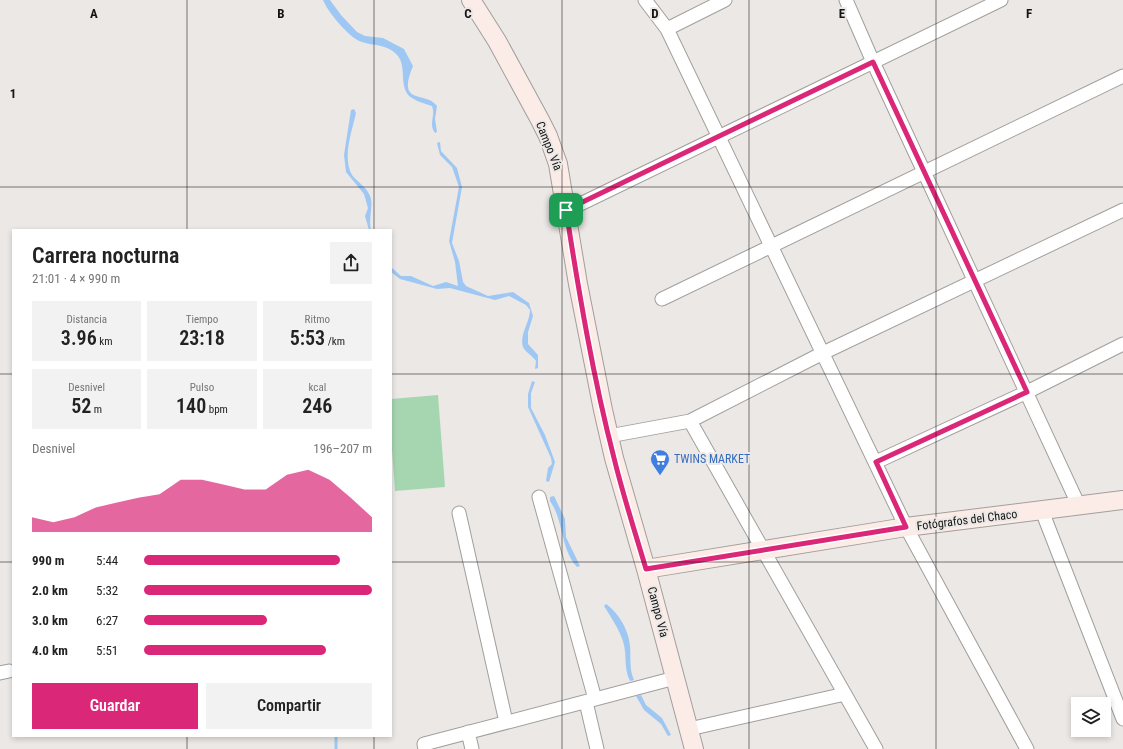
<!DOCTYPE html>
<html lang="es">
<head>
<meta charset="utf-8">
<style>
	body { margin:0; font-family:"Roboto Condensed",sans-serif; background:#f2f2f2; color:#222; height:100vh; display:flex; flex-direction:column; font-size:15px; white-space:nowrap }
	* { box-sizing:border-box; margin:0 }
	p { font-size:13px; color:#767676 }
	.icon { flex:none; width:22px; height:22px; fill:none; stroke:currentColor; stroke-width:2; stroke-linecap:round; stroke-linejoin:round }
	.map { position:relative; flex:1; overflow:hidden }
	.details { position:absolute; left:12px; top:229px; width:380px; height:508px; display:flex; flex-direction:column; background:#fff; border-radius:0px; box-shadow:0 2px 6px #0003 }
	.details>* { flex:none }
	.tools { position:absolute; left:1071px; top:697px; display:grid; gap:8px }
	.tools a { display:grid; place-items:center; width:40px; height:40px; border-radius:0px; background:#fff; box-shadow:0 2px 6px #0003; font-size:20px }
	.pin { position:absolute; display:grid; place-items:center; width:34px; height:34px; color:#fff; margin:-17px; border-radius:8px; box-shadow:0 2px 6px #0006 }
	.round { display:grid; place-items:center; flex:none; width:42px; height:42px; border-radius:0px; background:#f2f2f2 }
	.head { display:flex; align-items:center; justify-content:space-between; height:68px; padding:0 20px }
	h1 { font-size:22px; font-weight:600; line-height:30px }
	.figures { display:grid; grid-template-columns:repeat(3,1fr); gap:6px; height:68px; padding:4px 20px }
	.figures div { display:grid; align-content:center; border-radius:0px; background:#f2f2f2; text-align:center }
	.figures b { font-size:20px; font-weight:600 }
	.figures small { font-size:11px; font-weight:400 }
	.figures p { font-size:11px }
	.chart { height:112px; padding:8px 20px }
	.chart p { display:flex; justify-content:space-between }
	.chart svg { width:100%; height:72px; margin-top:4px; fill:#db2777; opacity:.7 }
	.cta { display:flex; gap:8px; margin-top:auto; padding:8px 20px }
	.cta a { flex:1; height:46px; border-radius:0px; background:#db2777; color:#fff; font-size:16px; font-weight:600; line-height:46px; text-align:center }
	.cta a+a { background:#f2f2f2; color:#222 }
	ul { padding:0 20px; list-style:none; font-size:13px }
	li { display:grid; grid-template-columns:64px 48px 1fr; align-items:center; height:30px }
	li i { height:10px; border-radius:5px; background:#db2777 }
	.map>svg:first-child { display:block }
</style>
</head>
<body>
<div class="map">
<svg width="1123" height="749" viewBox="0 0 1123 749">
	<rect width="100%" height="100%" fill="#ebe8e6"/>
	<path fill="#a6d6b0" d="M 438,395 L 445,487 L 395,491 L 391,437 L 391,399 Z"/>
	<path fill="#9ec8f3" d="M 323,0 L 330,0 L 341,15 L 357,32 L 365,36 L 383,38 L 404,49 L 413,66 C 396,107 426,90 437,106 L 435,119 L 437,132 L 435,133 C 428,123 436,116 432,106 C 426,104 418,102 412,98 C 396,88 410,64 394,52 C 384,44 374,46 362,42 C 350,39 327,11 323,0 Z
		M 354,109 L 356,113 C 352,131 342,157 352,175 C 357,182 366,186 370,196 C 374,205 368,218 371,230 L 369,230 L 365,216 L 368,208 L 364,194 L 346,172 L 344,155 L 351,110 Z
		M 440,142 L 441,151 L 457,168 L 462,187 L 452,243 L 459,261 L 463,282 L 466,286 L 488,296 L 513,292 L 529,303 L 533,316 L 528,332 L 528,344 L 538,355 L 538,368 L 535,369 L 536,361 C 533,356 525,352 523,347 C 519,335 530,322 530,310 L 526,305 L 509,296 L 495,300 L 450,288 L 437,289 L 400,279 L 391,272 L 391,267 L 401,276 L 411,276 L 433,286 L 446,282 L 458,286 L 455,262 L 449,241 L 459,187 L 452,167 L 440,155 L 437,143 Z
		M 532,381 L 535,382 L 531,393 L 531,408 L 545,435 L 555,462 L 549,482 L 546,481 L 548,468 L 552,464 L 551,458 L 528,407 L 528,394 Z
		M 554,496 L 565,519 L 566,537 L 580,566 L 577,567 C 560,548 564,521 550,501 L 550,497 Z
		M 606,604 C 619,613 629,631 630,646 C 631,658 629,669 634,680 L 630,681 C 625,671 626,662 625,651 C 624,636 612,619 604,606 Z
		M 641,695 L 646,705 L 662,718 L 671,735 L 668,736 L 661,724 L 644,710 L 636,696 Z"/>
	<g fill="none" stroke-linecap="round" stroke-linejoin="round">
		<path stroke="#9ec8f3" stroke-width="3" d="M 336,736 L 336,749"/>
		<defs>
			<path id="street" d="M 645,0 L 667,29 L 906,527 L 1027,749
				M 846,0 L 873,62 L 1079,506
				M 667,29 L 725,0
				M 566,211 L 1001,0
				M 662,299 L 1123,76
				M 690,421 L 876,749
				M 609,436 L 690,421 L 823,353 L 1123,210
				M 876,462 L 1027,392 L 1123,344
				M 539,497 L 595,699
				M 1042,511 L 1123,719
				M 459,513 L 506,722
				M 0,673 L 9,671
				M 586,702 L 597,749
				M 689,729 L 845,694
				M 468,732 L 472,749
				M 425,749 L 424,744 L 675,678"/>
			<path id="secondary" d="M 471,0 L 497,41 L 540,120 L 548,136 L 558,164 L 578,284 L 603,410 L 614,458 L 646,569 L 694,749
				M 646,569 L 906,527 L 1123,500"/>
		</defs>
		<use href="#street" stroke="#a19f9c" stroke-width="15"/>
		<use href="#secondary" stroke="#a19f9c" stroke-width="20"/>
		<use href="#street" stroke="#fff" stroke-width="13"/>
		<use href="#secondary" stroke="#fbece8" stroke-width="18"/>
	</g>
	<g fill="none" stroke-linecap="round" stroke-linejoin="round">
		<defs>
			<path id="route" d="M 873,62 L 1027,392 L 876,462 L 906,527 L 646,569 C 635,532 623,495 614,458 C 593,377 579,293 566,210 Z"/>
		</defs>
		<use href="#route" stroke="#fff" stroke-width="8"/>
		<use href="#route" stroke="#db2777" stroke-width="5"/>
	</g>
	<path fill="none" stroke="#151414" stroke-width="1" stroke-opacity="0.55" d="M 187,0 L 187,230M 374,0 L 374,230M 562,0 L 562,749M 749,0 L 749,749M 936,0 L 936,749M 0,187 L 1123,187M 0,374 L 13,374M 391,374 L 1123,374M 0,562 L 13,562M 391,562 L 1123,562M 187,736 L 187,749M 374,736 L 374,749"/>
	<defs>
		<symbol id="supermarket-pin" viewBox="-11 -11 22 30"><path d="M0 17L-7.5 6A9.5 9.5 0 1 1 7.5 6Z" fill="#3f7fe0" stroke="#ebe8e6"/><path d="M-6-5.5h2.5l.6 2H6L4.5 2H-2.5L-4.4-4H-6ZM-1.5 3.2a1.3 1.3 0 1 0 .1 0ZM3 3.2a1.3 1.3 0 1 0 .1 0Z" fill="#fff"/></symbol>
	</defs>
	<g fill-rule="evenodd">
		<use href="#supermarket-pin" x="649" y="448" width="22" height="30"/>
	</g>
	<g text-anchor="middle" stroke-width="4" stroke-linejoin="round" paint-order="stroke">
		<g font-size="12" fill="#151414" stroke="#ebe8e6">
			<text transform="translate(549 146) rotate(68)" y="4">Campo Vía</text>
			<text transform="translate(967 520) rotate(-7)" y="4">Fotógrafos del Chaco</text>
			<text transform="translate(658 612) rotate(75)" y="4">Campo Vía</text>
		</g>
		<g font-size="12" fill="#366cbe" stroke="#ebe8e6" text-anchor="start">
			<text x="674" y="463">TWINS MARKET</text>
		</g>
	</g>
	<g font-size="13" text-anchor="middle" font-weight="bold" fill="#151414" stroke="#ebe8e6" stroke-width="4" stroke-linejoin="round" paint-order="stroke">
		<text x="94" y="18">A</text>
		<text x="281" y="18">B</text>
		<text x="468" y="18">C</text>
		<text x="655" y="18">D</text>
		<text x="842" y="18">E</text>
		<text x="1029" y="18">F</text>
		<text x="13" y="98">1</text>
	</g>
</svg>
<div class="tools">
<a><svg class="icon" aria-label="layers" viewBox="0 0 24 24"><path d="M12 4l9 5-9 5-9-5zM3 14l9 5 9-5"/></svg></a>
</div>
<div class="pin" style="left:566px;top:210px;background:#1e9e55"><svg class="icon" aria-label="arrive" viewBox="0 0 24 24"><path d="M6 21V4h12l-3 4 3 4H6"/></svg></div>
<section class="details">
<div class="head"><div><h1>Carrera nocturna</h1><p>21:01 · 4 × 990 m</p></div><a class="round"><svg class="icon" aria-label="share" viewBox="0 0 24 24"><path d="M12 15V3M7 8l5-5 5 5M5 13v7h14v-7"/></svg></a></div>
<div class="figures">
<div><p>Distancia</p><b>3.96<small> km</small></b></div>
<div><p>Tiempo</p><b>23:18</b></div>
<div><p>Ritmo</p><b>5:53<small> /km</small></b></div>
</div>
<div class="figures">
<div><p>Desnivel</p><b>52<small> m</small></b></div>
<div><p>Pulso</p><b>140<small> bpm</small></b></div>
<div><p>kcal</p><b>246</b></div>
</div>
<div class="chart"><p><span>Desnivel</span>196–207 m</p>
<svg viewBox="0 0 160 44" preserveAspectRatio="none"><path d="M0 44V35L10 38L20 35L30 29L40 26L50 23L60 21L70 12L80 12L90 15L100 18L110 18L120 9L130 6L140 12L150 23L160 35V44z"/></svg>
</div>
<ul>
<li><b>990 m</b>5:44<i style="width:86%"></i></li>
<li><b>2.0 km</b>5:32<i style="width:100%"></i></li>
<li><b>3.0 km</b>6:27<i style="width:54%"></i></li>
<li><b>4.0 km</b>5:51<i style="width:80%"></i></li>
</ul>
<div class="cta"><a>Guardar</a><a>Compartir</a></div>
</section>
</div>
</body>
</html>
